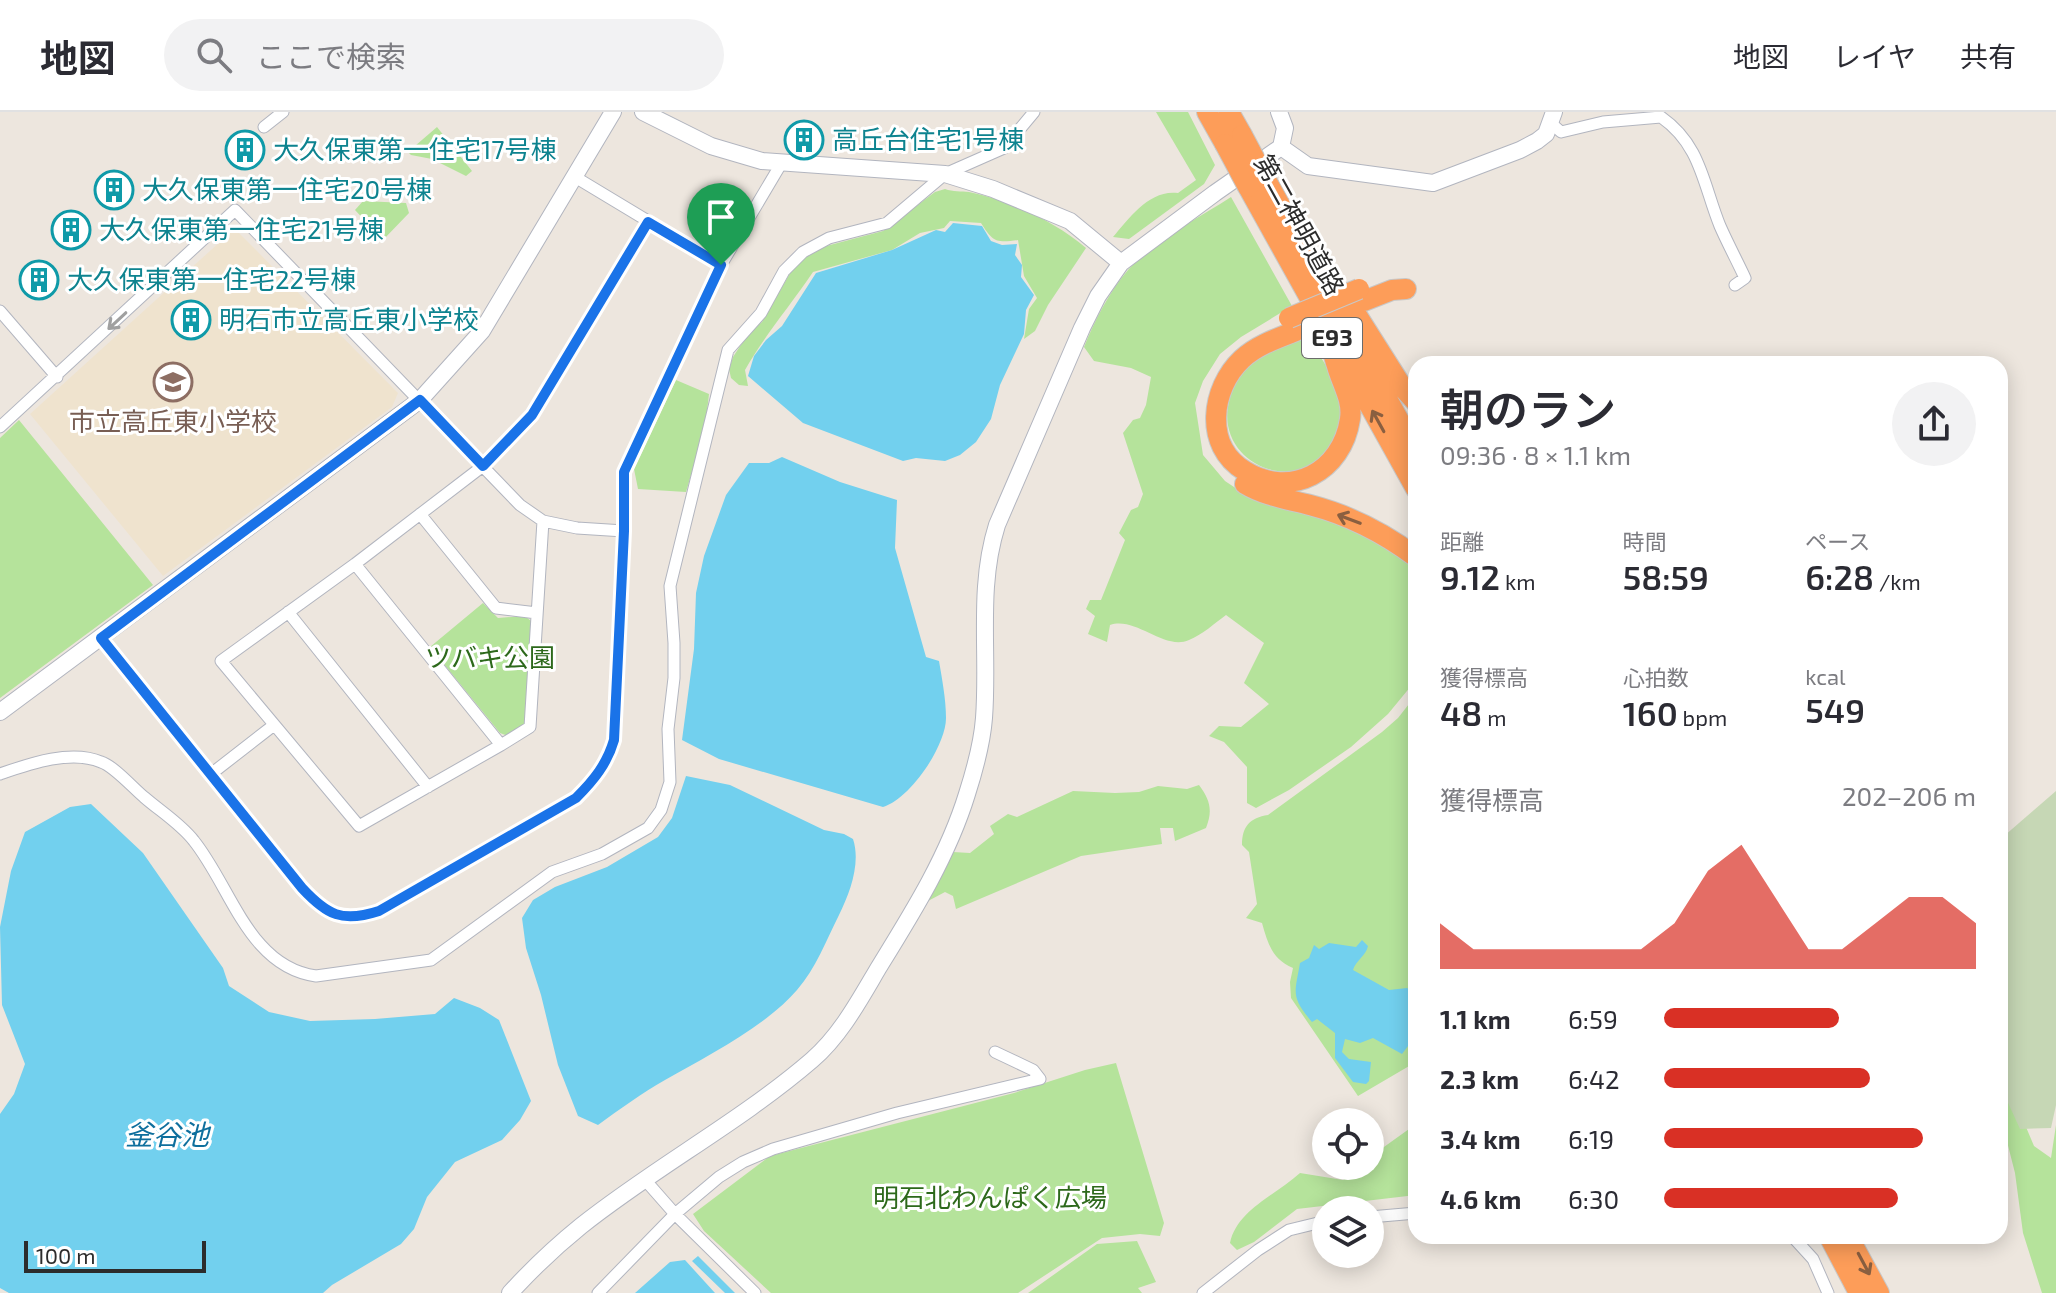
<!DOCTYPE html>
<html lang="ja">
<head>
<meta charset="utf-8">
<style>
	body { margin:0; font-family:"Exo 2","Noto Sans JP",sans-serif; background:#f2f2f3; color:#2b2b33; height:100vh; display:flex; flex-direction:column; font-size:30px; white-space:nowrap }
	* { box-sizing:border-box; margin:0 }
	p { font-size:26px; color:#7c7c81 }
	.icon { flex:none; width:44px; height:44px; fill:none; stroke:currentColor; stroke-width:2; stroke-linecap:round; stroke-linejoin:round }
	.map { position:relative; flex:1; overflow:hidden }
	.panel { position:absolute; left:1408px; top:244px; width:600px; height:888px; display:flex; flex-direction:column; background:#fff; border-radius:24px; box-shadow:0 4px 20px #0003 }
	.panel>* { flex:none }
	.fabs { position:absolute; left:1312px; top:996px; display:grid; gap:16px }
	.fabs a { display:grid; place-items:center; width:72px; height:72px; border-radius:50%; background:#fff; box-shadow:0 4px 20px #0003; font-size:40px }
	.scale { position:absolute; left:24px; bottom:20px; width:182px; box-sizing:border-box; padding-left:8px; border:4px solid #2c2c2c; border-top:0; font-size:22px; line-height:28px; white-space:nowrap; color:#2c2c2c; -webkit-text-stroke:6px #fff; paint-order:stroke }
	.pin { position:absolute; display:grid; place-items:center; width:68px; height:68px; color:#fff; margin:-82px -34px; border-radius:50% 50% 50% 0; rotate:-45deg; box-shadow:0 0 8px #0007 }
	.pin .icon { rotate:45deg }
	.round { display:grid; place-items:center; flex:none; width:84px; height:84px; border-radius:42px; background:#f2f2f3 }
	.summary { display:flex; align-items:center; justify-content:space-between; height:136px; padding:0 32px }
	h1 { font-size:44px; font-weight:600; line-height:60px }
	.metrics { display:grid; grid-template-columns:repeat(3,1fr); gap:12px; height:136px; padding:8px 32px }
	.metrics div { display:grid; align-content:center }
	.metrics b { font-size:34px; font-weight:600 }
	.metrics small { font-size:22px; font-weight:400 }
	.metrics p { font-size:22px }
	.chart { height:224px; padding:16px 32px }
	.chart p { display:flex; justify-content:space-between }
	.chart svg { width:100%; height:144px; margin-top:8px; fill:#d93025; opacity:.7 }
	ul { padding:0 32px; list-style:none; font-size:26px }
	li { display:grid; grid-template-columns:128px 96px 1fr; align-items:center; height:60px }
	li i { height:20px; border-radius:10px; background:#d93025 }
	header { display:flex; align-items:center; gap:48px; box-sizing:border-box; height:112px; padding:0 40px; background:#fff; border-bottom:2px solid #e1e1e2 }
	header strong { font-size:38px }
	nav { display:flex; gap:44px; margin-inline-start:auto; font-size:28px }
	.search { width:560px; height:72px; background:#f2f2f3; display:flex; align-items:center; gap:20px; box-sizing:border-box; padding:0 28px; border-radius:44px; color:#7c7c81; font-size:30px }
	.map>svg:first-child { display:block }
</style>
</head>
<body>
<header>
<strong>地図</strong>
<div class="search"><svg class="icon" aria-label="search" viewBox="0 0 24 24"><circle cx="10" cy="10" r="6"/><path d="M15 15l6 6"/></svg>ここで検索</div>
<nav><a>地図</a><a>レイヤ</a><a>共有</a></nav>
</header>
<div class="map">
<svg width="2056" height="1181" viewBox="0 0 2056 1181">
	<rect width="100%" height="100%" fill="#ede6de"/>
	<path fill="#efe3ce" d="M 232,119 L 239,121 L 398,281 L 392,295 L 163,464 L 30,302 Z"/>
	<path fill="#b5e39b" d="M 1156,0 L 1188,0 L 1215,53 L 1204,72 L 1129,127 L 1113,125 C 1129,106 1150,77 1178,81 L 1196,68 Z
		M 437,15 L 472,59 L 466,64 L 432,47 L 411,43 L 408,40 Z
		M 945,77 C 953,80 961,79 969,80 C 1009,88 1056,110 1086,136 L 1048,193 L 1035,219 L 1024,227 L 1029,197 L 1037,186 L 1024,164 L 1018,128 C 996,131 993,130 981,111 L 950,109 L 944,116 L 920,121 L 892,138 L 813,160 C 790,194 765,223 745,258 L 748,274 L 739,273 L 731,266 L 729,257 L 733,245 L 750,219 L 762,210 L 793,156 L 815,137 L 883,119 L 935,80 Z
		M 1231,85 L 1292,194 L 1241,225 L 1220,242 L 1203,269 L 1195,291 L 1203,343 L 1225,369 L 1246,383 L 1346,413 L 1389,437 L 1416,458 L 1416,568 L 1388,602 L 1351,635 L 1289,678 L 1256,696 L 1247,691 L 1247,655 L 1224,630 L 1209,624 L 1219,614 L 1241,615 L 1269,592 L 1244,571 L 1264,531 L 1226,503 C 1215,511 1202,523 1189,528 C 1164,539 1136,504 1110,513 L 1107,530 L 1088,522 L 1095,504 L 1086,497 L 1090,488 L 1101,488 L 1125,428 L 1119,421 L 1131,398 L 1138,395 L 1143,382 L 1123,321 L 1133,308 L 1140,306 L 1146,293 L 1151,265 L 1131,256 L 1094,249 L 1084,235 C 1095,208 1109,180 1128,158 C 1155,128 1197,107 1231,85 Z
		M 363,89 L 406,91 L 409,101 L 383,128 L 355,98 Z
		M 1306,222 C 1321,245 1339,271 1343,299 C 1344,309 1338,319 1334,328 C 1302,391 1210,351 1230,286 C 1241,250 1272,234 1306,222 Z
		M 676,268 L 709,282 L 705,316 L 686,380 L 638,377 L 634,357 Z
		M 19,308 L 153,473 L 0,586 L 0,326 Z
		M 483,491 L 498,506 L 525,504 L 531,509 L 526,610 L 521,617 L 508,624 L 500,621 L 430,535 Z
		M 1416,583 L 1416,950 L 1358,984 L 1291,886 L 1290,870 L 1293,856 C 1272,847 1268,832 1262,811 L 1246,806 L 1257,792 L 1249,740 L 1242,733 C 1242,714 1250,706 1268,703 L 1382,620 L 1398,606 Z
		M 1199,673 C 1210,688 1213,698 1206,716 L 1175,729 L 1173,716 L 1160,716 L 1162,732 L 1081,744 L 956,797 L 953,784 L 945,780 L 928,789 L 953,740 L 970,741 L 994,722 L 990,714 L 1008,702 L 1017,705 L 1073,679 L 1115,681 L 1139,680 L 1158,674 L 1187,677 Z
		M 2000,919 L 2015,989 L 2034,1034 L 2051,1046 L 2056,1013 L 2056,1181 L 2042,1181 L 2023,1121 L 2015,1061 L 2000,1002 Z
		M 1116,951 L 1164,1111 L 1160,1124 L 1140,1122 L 1102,1126 L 1018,1181 L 771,1181 L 704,1119 L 693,1102 L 770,1044 L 1014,981 L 1085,958 Z
		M 1416,1012 L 1416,1083 L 1297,1097 L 1254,1130 L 1237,1138 L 1230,1131 C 1237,1098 1276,1083 1300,1061 L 1343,1068 L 1359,1054 L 1370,1054 L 1370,1045 Z
		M 1137,1129 L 1156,1170 L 1138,1176 L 1142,1181 L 1028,1181 L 1097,1132 Z"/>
	<path fill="#c6d7b5" d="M 2056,679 L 2056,993 L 2051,1016 L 2020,1017 L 2000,973 L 2000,746 L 2004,724 Z"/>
	<path fill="#72d0ee" d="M 953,111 L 982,114 L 991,129 L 1002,133 L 1017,132 L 1015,143 L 1022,153 L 1021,165 L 1034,183 L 1026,198 L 1024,222 L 1000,273 L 991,307 L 976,330 L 960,343 L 945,349 L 916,346 L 903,349 L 803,311 L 748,264 L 754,244 L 766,228 L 782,214 L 816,161 L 892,138 L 936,118 L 945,120 Z
		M 782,345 L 840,370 L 897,388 L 895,436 L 926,545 L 939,549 C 942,567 946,587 946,606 C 946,634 910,687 883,695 L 719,647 L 682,628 L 694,537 L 696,481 L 704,444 L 726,383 L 749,351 L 769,351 Z
		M 686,664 L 730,673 L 824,718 L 844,722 L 853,727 C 861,751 850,781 839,803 C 826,829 816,856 797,878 C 765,915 707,944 665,968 C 642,981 620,997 598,1013 L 578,1004 L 558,953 L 541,883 L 526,836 L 522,806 L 533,788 L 555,775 L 607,755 L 658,725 L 672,706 Z
		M 91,692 L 143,741 L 223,856 L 229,874 L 269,900 L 310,909 L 375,907 L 435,902 L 454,886 L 480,896 L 499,908 L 531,989 L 520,1008 L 502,1028 L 455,1050 L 427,1085 L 414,1117 L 401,1132 L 332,1173 L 323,1181 L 9,1181 L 0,1176 L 0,1002 L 14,982 L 25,952 L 2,893 L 0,815 L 11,759 L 25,720 L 70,695 Z
		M 1362,828 L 1368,834 C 1366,844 1356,848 1353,858 L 1389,878 L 1407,876 L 1416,882 L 1413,894 L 1416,897 L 1414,911 L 1408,928 L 1411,930 L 1402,942 L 1373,926 L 1360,931 L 1345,927 L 1342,940 L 1349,947 L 1371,950 L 1369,969 L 1366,972 L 1353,970 L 1335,946 L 1335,921 L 1317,907 L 1312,910 C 1290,884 1295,881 1300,851 L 1309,846 L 1314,833 L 1319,837 L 1329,831 L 1356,835 Z
		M 698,1144 L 735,1181 L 725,1181 L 692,1149 Z
		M 685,1148 L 715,1181 L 635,1181 L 670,1150 Z"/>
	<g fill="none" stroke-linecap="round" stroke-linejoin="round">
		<defs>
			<path id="street" d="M 1552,12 L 1561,20 L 1603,10 L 1661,5 C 1701,33 1703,72 1720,114 C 1728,132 1737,149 1745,166 L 1735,173
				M 264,15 L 283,0
				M 575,65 L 721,153
				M 0,199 L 57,265
				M 0,315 L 235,98 L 520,393 L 543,409 L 577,416 L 624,419
				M 420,402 L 496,496 L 537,501
				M 355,452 L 501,633 L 359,714 L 221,549 L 355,452 L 483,354 L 532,303 L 648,110
				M 288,500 L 428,675
				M 101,526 L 302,776 C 327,803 342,811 379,799 L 576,686 C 594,668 607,652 614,628 L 624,419 L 624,360 L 721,153 L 781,52
				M 501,633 L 530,615 L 543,409
				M 0,662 C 29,652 71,637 101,650 C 114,654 133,676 144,685 C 160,699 181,712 194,729 C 231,775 249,855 316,864 L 431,848 L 552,760 L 602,742 L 648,716 L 661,698 L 670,670 L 668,617 L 674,566 L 674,531 L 670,474 L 728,238 L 761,201 L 784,159 L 803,140 L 829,126 L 887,111 L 945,62 L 1004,36 L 1034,0
				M 211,662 L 274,613
				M 646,1069 L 675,1102 L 755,1181
				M 1370,1105 L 1416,1101
				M 1792,1124 L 1813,1147 L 1828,1181
				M 598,1181 L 675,1102 L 719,1065 L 743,1050 L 773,1037 L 897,1001 L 1040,967 L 1033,958 L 995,940
				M 1203,1181 L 1258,1138 L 1289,1118 L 1326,1109"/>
			<path id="secondary" d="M 643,0 L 711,34 L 762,49 L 945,62 L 993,77 L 1070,109 L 1121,151
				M 1281,35 L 1308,54 L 1433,71 L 1520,38 L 1537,29 L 1546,22 L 1554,0
				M 0,600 L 420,288 L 482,219 L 613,0
				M 510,1181 C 532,1157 555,1135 581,1114 C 655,1055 740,1010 812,948 C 841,923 860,887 879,855 C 913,800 948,744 967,682 C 975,657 982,632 984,606 C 989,541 977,476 997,413 L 1082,216 L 1098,184 L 1121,151 L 1215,81 L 1281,35 L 1285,16 L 1279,0"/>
			<path id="highway" d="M 1207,0 L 1225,32
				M 1229,0 L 1242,23
				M 1265,66 L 1416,339
				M 1248,75 L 1416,377
				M 1364,189 L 1392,178 L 1406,177
				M 1351,194 L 1403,276 L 1416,290
				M 1296,219 C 1278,226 1257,233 1242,247 C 1211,276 1203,334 1245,359 C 1291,387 1342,360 1350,307 C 1353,288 1342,272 1337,254 C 1333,243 1331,230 1328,219
				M 1245,372 C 1265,384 1287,387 1310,393 C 1349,403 1384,421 1416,445
				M 1829,1124 L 1859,1181
				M 1848,1124 L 1879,1181"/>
		</defs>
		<use href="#street" stroke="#b2b5bf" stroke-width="13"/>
		<use href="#secondary" stroke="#b2b5bf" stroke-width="18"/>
		<use href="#highway" stroke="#c8c8c8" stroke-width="22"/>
		<use href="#street" stroke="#fff" stroke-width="11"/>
		<use href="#secondary" stroke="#fff" stroke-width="16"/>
		<use href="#highway" stroke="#fd9d59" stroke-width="20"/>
		<defs>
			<path id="highway-bridge" d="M 1242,23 L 1265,66
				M 1225,32 L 1248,75
				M 1289,206 L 1359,177"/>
		</defs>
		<use href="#highway-bridge" stroke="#c8c8c8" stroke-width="22" stroke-linecap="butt"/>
		<use href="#highway-bridge" stroke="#fd9d59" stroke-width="20"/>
	</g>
	<defs><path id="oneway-shaft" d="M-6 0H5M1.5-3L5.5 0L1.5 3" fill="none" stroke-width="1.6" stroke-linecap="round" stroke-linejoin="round" transform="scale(2)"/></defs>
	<use stroke="#a0a0a0" href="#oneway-shaft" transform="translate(117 209) rotate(137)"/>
	<g stroke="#8a5f40">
		<use href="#oneway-shaft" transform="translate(1378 309) rotate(-119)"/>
		<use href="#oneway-shaft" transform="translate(1349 407) rotate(-159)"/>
		<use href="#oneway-shaft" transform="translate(1864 1152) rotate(62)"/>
	</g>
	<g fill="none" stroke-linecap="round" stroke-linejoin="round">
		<defs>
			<path id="route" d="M 648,110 L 721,153 L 624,360 L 624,419 L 614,628 C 607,652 594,668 576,686 L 379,799 C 342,811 327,803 302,776 L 101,526 L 420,288 L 483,354 L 532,303 Z"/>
		</defs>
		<use href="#route" stroke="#fff" stroke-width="16"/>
		<use href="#route" stroke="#1a73e8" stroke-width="10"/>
	</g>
	<defs>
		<symbol id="building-ring" viewBox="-11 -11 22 22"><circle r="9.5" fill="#fff" stroke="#0f9aa8" stroke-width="1.5"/><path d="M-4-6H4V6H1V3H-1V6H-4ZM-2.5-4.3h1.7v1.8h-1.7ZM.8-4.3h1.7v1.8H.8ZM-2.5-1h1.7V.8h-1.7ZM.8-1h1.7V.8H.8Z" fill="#0f9aa8"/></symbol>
		<symbol id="school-ring" viewBox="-11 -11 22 22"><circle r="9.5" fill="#fff" stroke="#8d6e63" stroke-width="1.5"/><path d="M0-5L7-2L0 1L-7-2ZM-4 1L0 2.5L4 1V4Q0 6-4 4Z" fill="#8d6e63"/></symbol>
	</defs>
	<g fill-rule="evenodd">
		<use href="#building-ring" x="782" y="6" width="44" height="44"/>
		<use href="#building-ring" x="223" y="16" width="44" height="44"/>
		<use href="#building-ring" x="92" y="56" width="44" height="44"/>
		<use href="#building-ring" x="49" y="96" width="44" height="44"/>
		<use href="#building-ring" x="17" y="146" width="44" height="44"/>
		<use href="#building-ring" x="169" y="186" width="44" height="44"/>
		<use href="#school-ring" x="151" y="248" width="44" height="44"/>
	</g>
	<g text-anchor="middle" stroke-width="6" stroke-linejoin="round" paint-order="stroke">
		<rect fill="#fff" stroke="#6b6b6b" stroke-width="2" x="1302" y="206" width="60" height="40" rx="6"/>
		<g font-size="24" font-weight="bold" fill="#2c2c2c">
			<text x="1332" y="234">E93</text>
		</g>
		<g font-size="26" fill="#0d838f" stroke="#fff" text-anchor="start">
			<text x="832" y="37">高丘台住宅1号棟</text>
			<text x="273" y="47">大久保東第一住宅17号棟</text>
			<text x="142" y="87">大久保東第一住宅20号棟</text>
			<text x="99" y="127">大久保東第一住宅21号棟</text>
			<text x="67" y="177">大久保東第一住宅22号棟</text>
			<text x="219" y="217">明石市立高丘東小学校</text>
		</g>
		<g font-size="26" fill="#2c2c2c" stroke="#fff">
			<text transform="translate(1299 113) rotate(61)" y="9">第二神明道路</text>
		</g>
		<g font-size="26" fill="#785e54" stroke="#fff">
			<text x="173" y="319">市立高丘東小学校</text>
		</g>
		<g font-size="26" fill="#2d691b" stroke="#fff">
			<text x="490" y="555">ツバキ公園</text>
			<text x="990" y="1095">明石北わんぱく広場</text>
		</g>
		<g font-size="28" font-style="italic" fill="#0e6f9d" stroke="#fff">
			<text x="167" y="1033">釜谷池</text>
		</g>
	</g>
</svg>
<div class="fabs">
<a><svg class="icon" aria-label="locate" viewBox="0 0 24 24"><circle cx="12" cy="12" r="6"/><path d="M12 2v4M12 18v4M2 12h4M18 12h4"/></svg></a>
<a><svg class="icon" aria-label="layers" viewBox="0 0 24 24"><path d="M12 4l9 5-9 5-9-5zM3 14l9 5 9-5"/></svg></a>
</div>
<div class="scale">100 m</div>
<div class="pin" style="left:721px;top:153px;background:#1e9e55"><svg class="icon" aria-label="arrive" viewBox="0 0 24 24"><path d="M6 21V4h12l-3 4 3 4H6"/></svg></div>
<section class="panel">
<div class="summary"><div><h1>朝のラン</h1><p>09:36 · 8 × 1.1 km</p></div><a class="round"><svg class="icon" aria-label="share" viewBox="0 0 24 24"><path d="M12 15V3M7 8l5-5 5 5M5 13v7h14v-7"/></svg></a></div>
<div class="metrics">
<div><p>距離</p><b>9.12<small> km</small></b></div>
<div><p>時間</p><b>58:59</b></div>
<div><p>ペース</p><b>6:28<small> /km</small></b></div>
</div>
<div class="metrics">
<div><p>獲得標高</p><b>48<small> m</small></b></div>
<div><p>心拍数</p><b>160<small> bpm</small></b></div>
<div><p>kcal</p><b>549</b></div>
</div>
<div class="chart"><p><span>獲得標高</span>202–206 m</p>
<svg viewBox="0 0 160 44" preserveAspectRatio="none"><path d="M0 44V30L10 38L20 38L30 38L40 38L50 38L60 38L70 30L80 14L90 6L100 22L110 38L120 38L130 30L140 22L150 22L160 30V44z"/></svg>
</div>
<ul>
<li><b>1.1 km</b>6:59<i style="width:56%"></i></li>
<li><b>2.3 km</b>6:42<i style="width:66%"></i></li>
<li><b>3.4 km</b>6:19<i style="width:83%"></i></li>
<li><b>4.6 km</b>6:30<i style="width:75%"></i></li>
</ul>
</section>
</div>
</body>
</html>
